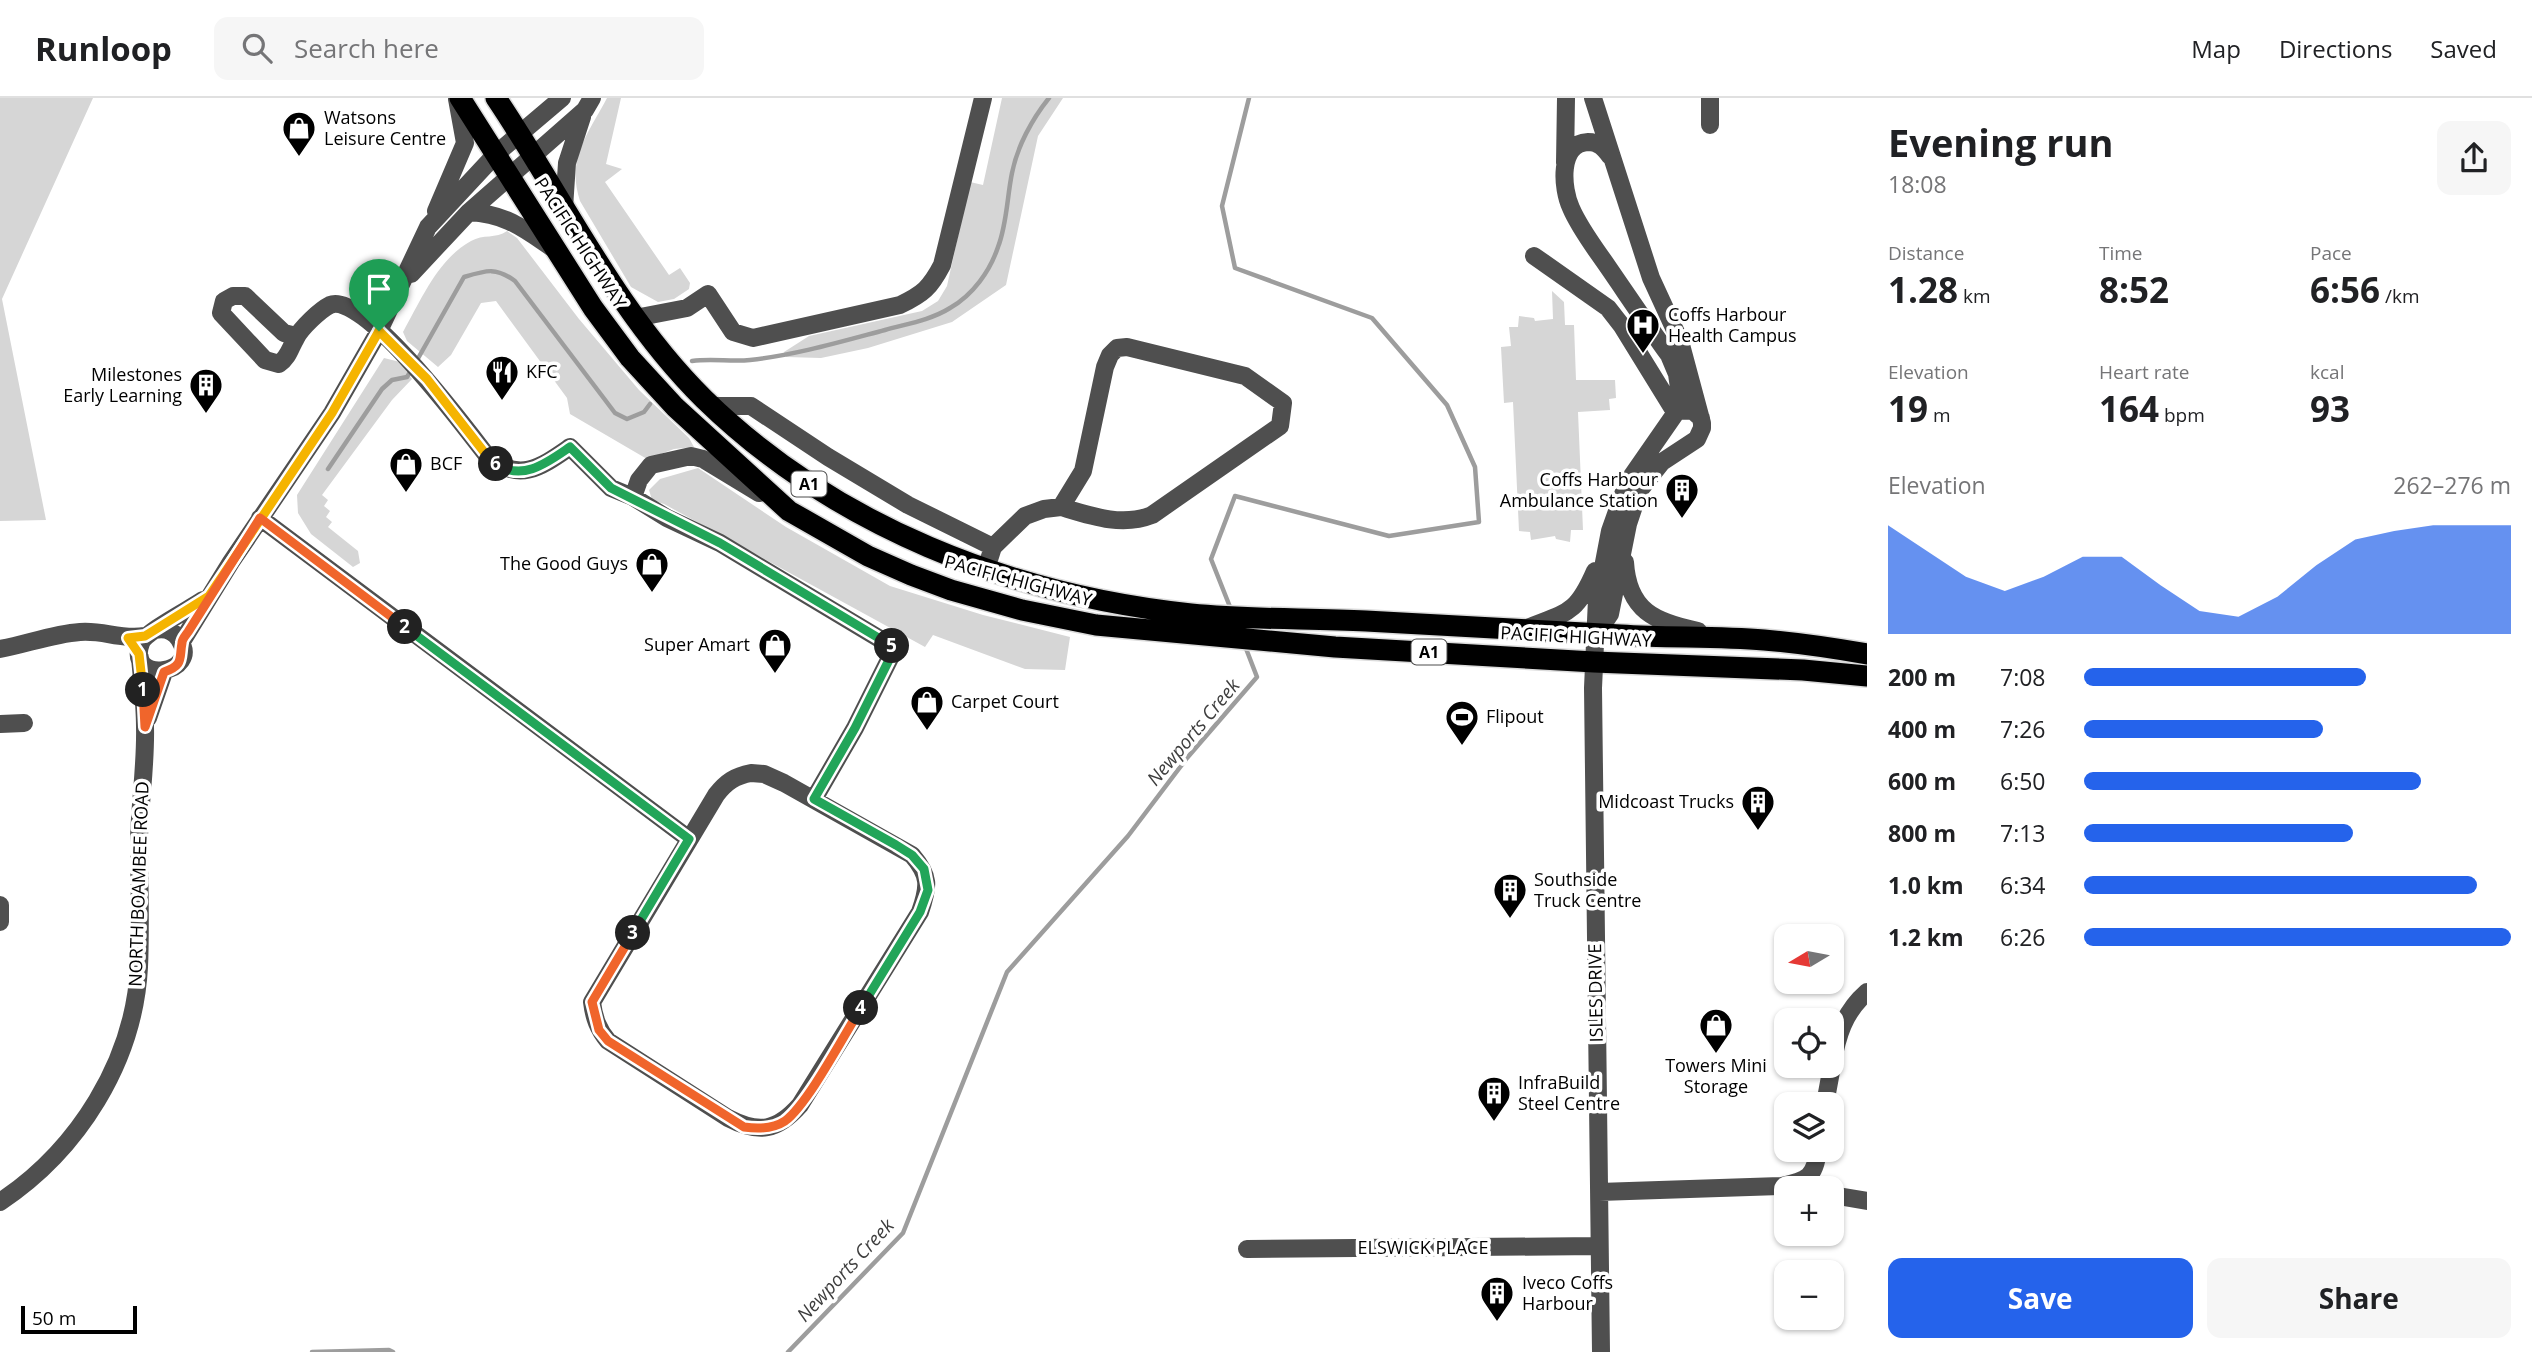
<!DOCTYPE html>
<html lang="en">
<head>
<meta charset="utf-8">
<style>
	body { margin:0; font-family:"Open Sans",sans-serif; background:#f6f6f6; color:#202124; height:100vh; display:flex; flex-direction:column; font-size:26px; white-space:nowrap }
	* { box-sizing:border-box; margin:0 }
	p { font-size:23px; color:#757577 }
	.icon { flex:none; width:38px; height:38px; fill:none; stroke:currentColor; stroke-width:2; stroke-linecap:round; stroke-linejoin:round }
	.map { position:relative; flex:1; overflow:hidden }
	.sheet { display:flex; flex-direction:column; background:#fff; width:665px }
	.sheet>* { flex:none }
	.needle { width:46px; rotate:260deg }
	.buttons { position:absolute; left:1774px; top:826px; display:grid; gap:14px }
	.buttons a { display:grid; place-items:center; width:70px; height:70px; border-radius:14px; background:#fff; box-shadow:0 2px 5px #0004; font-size:35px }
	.scale { position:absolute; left:21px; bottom:18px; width:116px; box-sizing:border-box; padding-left:7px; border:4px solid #000; border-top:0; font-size:19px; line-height:24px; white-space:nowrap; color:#000; -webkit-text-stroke:5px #fff; paint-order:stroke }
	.pin { position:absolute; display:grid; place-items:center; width:60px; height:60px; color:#fff; margin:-72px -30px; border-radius:50% 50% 50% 0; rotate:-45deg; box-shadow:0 0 7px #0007 }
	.pin .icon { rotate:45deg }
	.km { position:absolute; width:35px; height:35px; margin:-18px; border-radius:50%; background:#222; color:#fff; font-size:19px; line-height:35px; text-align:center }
	.round { display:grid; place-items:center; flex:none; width:74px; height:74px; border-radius:14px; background:#f6f6f6 }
	.headline { display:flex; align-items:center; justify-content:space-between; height:119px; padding:0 21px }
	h1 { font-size:38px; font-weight:700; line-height:52px }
	.figures { display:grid; grid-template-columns:repeat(3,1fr); gap:10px; height:119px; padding:7px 21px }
	.figures div { display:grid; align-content:center }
	.figures b { font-size:35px; font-weight:700 }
	.figures small { font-size:19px; font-weight:400 }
	.figures p { font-size:19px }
	.chart { height:196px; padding:14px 21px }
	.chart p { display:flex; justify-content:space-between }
	.chart svg { width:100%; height:126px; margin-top:7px; fill:#2563eb; opacity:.7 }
	.cta { display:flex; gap:14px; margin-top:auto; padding:14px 21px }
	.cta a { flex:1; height:80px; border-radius:14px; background:#2563eb; color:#fff; font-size:28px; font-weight:700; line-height:80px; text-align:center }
	.cta a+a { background:#f6f6f6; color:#202124 }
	ul { padding:0 21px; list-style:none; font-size:23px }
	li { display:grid; grid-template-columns:112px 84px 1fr; align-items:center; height:52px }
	li i { height:18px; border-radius:9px; background:#2563eb }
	header { display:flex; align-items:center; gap:42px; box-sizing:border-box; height:98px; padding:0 35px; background:#fff; border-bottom:2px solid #e0e0e0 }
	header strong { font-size:33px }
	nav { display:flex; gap:38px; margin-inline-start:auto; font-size:24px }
	.search { width:490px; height:63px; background:#f6f6f6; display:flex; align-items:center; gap:18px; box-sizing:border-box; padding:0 24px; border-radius:14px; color:#757577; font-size:26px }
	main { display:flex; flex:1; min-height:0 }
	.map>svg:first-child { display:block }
</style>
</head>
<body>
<header>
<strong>Runloop</strong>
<div class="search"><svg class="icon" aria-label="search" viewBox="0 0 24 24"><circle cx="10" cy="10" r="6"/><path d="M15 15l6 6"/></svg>Search here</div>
<nav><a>Map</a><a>Directions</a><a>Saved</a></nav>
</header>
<main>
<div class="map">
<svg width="1867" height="1254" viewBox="0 0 1867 1254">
	<rect width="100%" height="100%" fill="#fff"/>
	<path fill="#d6d6d6" d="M 0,0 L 93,0 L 2,201 L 46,422 L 0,423 Z
		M 607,0 L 621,0 L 606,66 L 622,71 L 605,84 L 669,177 L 680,170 L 690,185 L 689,191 L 674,201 L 658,204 L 631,189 L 580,103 C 566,61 588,36 607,0 Z
		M 1002,0 L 1063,0 L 1038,38 L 1006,187 L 952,224 L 868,250 L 821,260 L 786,259 L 784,254 L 809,238 L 922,213 L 938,203 L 947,188 L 970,84 L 983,87 Z
		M 507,133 L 517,140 L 579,221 L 639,292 L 689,340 L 694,349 L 674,351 L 647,361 L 570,316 L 567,300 L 496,203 L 481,205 L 451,257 L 438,269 L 407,243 L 403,234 C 421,202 438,161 471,143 C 483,136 496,141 507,133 Z
		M 1552,193 L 1564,204 L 1565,227 L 1574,227 L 1576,282 L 1615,282 L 1616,300 L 1609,301 L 1610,312 L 1578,314 L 1583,432 L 1571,432 L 1570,444 L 1556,441 L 1555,438 L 1531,442 L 1530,434 L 1519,433 L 1513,304 L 1504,305 L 1501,249 L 1511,248 L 1509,229 L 1518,229 L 1519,218 L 1534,220 L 1535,223 L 1553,221 Z
		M 384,260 L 400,264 L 412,281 L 392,302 L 322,397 L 328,402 L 324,408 L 330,413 L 326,419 L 332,424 L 328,429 L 358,453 L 360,465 L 353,469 L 311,436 L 298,415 L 297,397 Z
		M 698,370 L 786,429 L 890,488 L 983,517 L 1070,539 L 1065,572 L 1025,571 L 933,537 L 925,549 L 664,406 L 652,402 L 649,392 L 660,381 Z"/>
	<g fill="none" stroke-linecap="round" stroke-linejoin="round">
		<path stroke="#9d9d9d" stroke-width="4.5" d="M 692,263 C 712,260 730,264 750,262 C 796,257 840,244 885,232 C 906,226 931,222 950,210 C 973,197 990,173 998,149 C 1007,126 1007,99 1012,75 C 1017,49 1032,21 1049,0
			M 416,264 L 464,179 C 487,172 496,169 515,183 L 615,315 L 627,321 L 644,314 L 650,306
			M 328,371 L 382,291 L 392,282 L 407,279 L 412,271
			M 1232,514 L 1211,461 L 1235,398 L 1389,438 L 1479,424 L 1475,369 L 1447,307 L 1372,220 L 1235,170 L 1222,108 L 1249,0
			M 312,1254 L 389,1252 L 393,1254
			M 788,1254 L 903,1135 L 1007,874 L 1128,738 L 1187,660 L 1257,579 L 1245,548"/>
		<defs>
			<path id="highway" d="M 460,0 L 593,210 L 630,260 L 675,309 L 789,413 L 868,458 L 911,477 L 951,492 L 1022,512 L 1096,527 L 1335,549 L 1594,564 L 1803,572 L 1867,578
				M 496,0 C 564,101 616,214 704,301 C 834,428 1011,497 1191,516 C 1249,522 1308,520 1366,523 C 1451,527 1536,533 1621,537 C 1669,540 1717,538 1764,542 C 1799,545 1833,550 1867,556"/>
		</defs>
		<use href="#highway" stroke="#dbdbdb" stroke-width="24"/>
		<path stroke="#4f4f4f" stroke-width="18" d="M 1593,0 L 1651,180 L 1680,243 L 1702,325 L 1702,330 L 1697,341 L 1662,364 L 1639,393 L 1628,426 L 1610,516 L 1597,535
			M 1710,0 L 1710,27
			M 1610,58 C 1604,50 1599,44 1588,44 C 1558,45 1562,91 1571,110 C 1580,131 1595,150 1608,169 C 1628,198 1648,228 1669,257 L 1677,276 L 1682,311
			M 1565,65 L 1566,0
			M 564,110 L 567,65 L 582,19
			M 436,113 L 465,45 L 457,1
			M 469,114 C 507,116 524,131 554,151
			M 1534,158 L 1608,210 L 1622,228 L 1675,314
			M 411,176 L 469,114 L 585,12 L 592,0
			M 635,220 L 687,210 L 708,196 L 733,234 L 753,240 L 900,207 C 923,196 930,190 942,167 L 983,0
			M 296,238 L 284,235 L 245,198 L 233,198 L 224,203 L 221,215 L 265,262 L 279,266 C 289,259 290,250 296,240 C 301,230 320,212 330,207 C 363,192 468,333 488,359 C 520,385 541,369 570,349 L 611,390 L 633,399 L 667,420 L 720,445 L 895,550 L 855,630 L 814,701
			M 712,308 L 751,308 L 828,359 L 908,407 L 993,449
			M 633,399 L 639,382 L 651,367 L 691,358 L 703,361 L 759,395
			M 260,420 L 689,741
			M 1625,464 C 1628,513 1655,524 1698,533
			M 986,471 L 993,449 L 1025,418 L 1044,411 L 1061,409 L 1083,373 L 1105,269 L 1110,257 L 1117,250 L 1127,249 L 1245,278 L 1283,305 L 1280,328 L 1152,417 C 1122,429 1091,418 1061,409
			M 1525,531 C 1567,514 1576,517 1595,473
			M 155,532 C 164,530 173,532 179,541 C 203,577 125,587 141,545 C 145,534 190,511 203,502
			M 181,545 L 231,464 L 332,315 L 379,233 L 428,129 L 496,56 L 562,0
			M 0,551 C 27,546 53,536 80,534 C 104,532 120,542 145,538
			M 148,620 L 164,574
			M 0,626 L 24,625
			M 751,675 L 764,676 L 784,685 L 912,757 C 930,778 929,788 920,814 L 800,1007 C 777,1033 759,1036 728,1020 L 608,943 C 598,931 594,920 592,904 L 716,697 C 726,684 735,678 751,675 Z
			M 0,807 L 0,824
			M 1832,967 C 1837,938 1844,914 1867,894
			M 1825,1006 L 1832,968
			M 1782,1088 C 1808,1082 1815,1079 1818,1052
			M 1599,1094 L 1782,1088 L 1794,1090
			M 1832,1097 L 1867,1103
			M 0,1104 C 78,1052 134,964 139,869 C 141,826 139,783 139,741 C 140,703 146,666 145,629 C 145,606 142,582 140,560
			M 1247,1151 L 1599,1148
			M 1601,1254 L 1593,590 L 1597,501 L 1610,433 L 1627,385 L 1677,313 L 1692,312 L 1701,320"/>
		<use href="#highway" stroke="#000" stroke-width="21"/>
	</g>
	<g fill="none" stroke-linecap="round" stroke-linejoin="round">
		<defs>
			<path id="split-1" d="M 143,592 L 139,556 L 128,540 L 145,538 L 209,498 L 332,315 L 379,233"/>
			<path id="split-2" d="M 143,592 L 145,629 L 164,574 C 184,567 179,561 182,545 C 182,541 186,537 188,534 L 260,420 L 405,529"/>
			<path id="split-3" d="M 405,529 L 689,741 L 633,835"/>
			<path id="split-4" d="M 633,835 L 592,904 L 599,932 L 608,943 L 744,1029 C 758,1031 773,1031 785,1023 C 808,1006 844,937 861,910"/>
			<path id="split-5" d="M 861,910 L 920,814 L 928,792 L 924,771 L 912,757 L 896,747 L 814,701 L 855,630 L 895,550 L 892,548"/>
			<path id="split-6" d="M 496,366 C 523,384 548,364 570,349 L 611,390 L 720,445 L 892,548"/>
			<path id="split-7" d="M 379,233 L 427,281 L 488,359 L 496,366"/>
		</defs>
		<use href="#split-1" stroke="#fff" stroke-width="14"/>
		<use href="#split-2" stroke="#fff" stroke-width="14"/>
		<use href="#split-3" stroke="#fff" stroke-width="14"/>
		<use href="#split-4" stroke="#fff" stroke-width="14"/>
		<use href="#split-5" stroke="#fff" stroke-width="14"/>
		<use href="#split-6" stroke="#fff" stroke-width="14"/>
		<use href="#split-7" stroke="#fff" stroke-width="14"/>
		<use href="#split-1" stroke="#f5b400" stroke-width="9"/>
		<use href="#split-2" stroke="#f0652b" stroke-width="9"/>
		<use href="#split-3" stroke="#22a559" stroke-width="9"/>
		<use href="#split-4" stroke="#f0652b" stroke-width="9"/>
		<use href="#split-5" stroke="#22a559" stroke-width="9"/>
		<use href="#split-6" stroke="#22a559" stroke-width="9"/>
		<use href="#split-7" stroke="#f5b400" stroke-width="9"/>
	</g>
	<defs>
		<symbol id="shop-pin" viewBox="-11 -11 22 30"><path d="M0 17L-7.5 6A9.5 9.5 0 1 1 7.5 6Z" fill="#000" stroke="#fff"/><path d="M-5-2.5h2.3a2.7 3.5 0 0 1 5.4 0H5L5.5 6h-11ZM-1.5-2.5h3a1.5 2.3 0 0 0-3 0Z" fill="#fff"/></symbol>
		<symbol id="hospital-pin" viewBox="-11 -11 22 30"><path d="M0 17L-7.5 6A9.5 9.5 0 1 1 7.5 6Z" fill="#000" stroke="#fff"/><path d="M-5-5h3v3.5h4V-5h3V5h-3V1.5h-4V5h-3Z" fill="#fff"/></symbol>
		<symbol id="restaurant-pin" viewBox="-11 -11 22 30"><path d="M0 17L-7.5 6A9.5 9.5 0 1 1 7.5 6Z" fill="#000" stroke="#fff"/><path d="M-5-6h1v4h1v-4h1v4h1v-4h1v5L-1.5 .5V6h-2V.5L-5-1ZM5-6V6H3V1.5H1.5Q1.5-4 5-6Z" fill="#fff"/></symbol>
		<symbol id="building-pin" viewBox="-11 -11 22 30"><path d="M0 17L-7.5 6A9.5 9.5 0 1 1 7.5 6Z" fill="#000" stroke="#fff"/><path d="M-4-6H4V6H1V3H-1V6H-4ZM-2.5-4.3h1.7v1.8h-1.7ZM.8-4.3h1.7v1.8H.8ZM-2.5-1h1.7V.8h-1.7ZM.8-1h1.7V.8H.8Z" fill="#fff"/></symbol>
		<symbol id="stadium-pin" viewBox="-11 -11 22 30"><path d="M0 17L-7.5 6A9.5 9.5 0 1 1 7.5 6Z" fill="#000" stroke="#fff"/><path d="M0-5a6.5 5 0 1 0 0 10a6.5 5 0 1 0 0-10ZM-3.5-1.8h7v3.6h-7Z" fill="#fff"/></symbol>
	</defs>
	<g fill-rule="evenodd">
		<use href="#shop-pin" x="280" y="11" width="38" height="52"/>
		<use href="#hospital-pin" x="1624" y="208" width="38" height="52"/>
		<use href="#restaurant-pin" x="483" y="255" width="38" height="52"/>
		<use href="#building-pin" x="187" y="268" width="38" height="52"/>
		<use href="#shop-pin" x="387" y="347" width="38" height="52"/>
		<use href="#building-pin" x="1663" y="373" width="38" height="52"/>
		<use href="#shop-pin" x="633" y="447" width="38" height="52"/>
		<use href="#shop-pin" x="756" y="528" width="38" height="52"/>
		<use href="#shop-pin" x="908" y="585" width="38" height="52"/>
		<use href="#stadium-pin" x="1443" y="600" width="38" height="52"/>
		<use href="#building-pin" x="1739" y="685" width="38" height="52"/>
		<use href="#building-pin" x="1491" y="773" width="38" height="52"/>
		<use href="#shop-pin" x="1697" y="908" width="38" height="52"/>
		<use href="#building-pin" x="1475" y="976" width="38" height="52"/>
		<use href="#building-pin" x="1478" y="1176" width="38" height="52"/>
	</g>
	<g text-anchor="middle" stroke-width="7" stroke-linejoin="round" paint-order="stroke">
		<g fill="#fff" stroke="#4c4c4c" stroke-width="2">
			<rect x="791.5" y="373.5" width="35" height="25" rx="5"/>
			<rect x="1411.5" y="541.5" width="35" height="25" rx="5"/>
		</g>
		<g font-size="16" font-weight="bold" fill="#000">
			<text x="809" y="392">A1</text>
			<text x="1429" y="560">A1</text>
		</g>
		<g font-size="18" fill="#000" stroke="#fff" text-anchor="start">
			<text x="324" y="26">Watsons<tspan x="324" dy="21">Leisure Centre</tspan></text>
			<text x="1668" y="223">Coffs Harbour<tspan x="1668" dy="21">Health Campus</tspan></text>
			<text x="526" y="280">KFC</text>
			<text x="182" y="283" text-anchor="end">Milestones<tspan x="182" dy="21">Early Learning</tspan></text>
			<text x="430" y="372">BCF</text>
			<text x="1658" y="388" text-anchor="end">Coffs Harbour<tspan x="1658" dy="21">Ambulance Station</tspan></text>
			<text x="628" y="472" text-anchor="end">The Good Guys</text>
			<text x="750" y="553" text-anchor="end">Super Amart</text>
			<text x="951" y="610">Carpet Court</text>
			<text x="1486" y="625">Flipout</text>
			<text x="1734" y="710" text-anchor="end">Midcoast Trucks</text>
			<text x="1534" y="788">Southside<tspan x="1534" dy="21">Truck Centre</tspan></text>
			<text x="1716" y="974" text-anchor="middle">Towers Mini<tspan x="1716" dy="21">Storage</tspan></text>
			<text x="1518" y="991">InfraBuild<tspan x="1518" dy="21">Steel Centre</tspan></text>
			<text x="1522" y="1191">Iveco Coffs<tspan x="1522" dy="21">Harbour</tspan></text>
		</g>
		<g font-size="18" fill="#000" stroke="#fff">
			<text transform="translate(580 145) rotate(57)" y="6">PACIFIC HIGHWAY</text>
			<text transform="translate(1018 483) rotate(15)" y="6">PACIFIC HIGHWAY</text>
			<text transform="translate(1576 539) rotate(3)" y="6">PACIFIC HIGHWAY</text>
			<text transform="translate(139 786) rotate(-88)" y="6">NORTH BOAMBEE ROAD</text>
			<text transform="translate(1596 895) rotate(-91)" y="6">ISLES DRIVE</text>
			<text x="1423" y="1156">ELSWICK PLACE</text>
		</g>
		<g font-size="19" font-style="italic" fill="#3e3e3e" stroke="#fff">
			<text transform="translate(1193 634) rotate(-50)" y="7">Newports Creek</text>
			<text transform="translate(845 1172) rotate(-47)" y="7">Newports Creek</text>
		</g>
	</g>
</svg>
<div class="buttons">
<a><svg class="needle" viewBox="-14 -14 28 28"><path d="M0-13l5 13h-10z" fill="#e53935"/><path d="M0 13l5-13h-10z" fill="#757577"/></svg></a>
<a><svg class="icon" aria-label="locate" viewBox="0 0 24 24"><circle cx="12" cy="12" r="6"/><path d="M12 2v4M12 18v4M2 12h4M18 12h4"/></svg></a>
<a><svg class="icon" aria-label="layers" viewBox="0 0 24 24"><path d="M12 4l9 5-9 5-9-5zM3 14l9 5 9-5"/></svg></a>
<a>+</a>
<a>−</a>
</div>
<div class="scale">50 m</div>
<div class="pin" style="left:379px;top:233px;background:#1e9e55"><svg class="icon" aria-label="arrive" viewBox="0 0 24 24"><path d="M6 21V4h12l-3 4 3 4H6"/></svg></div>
<b class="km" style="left:143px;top:592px">1</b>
<b class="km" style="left:405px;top:529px">2</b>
<b class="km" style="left:633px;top:835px">3</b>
<b class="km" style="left:861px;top:910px">4</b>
<b class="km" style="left:892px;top:548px">5</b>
<b class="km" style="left:496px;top:366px">6</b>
</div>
<section class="sheet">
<div class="headline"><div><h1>Evening run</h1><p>18:08</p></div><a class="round"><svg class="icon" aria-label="share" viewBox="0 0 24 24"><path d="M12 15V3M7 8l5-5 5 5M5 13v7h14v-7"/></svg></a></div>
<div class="figures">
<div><p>Distance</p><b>1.28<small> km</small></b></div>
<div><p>Time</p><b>8:52</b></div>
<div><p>Pace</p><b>6:56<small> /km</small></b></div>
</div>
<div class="figures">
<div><p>Elevation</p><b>19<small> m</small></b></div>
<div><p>Heart rate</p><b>164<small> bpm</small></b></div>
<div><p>kcal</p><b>93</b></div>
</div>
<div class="chart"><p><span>Elevation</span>262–276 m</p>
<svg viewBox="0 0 160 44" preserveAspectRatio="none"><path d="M0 44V6L10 15L20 24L30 29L40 24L50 17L60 17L70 27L80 36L90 38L100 31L110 20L120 11L130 8L140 6L150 6L160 6V44z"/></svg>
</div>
<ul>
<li><b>200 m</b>7:08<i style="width:66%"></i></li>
<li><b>400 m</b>7:26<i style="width:56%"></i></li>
<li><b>600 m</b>6:50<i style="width:79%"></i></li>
<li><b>800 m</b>7:13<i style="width:63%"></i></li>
<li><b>1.0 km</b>6:34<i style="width:92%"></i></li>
<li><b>1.2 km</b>6:26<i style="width:100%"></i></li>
</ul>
<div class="cta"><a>Save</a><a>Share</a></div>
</section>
</main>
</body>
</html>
